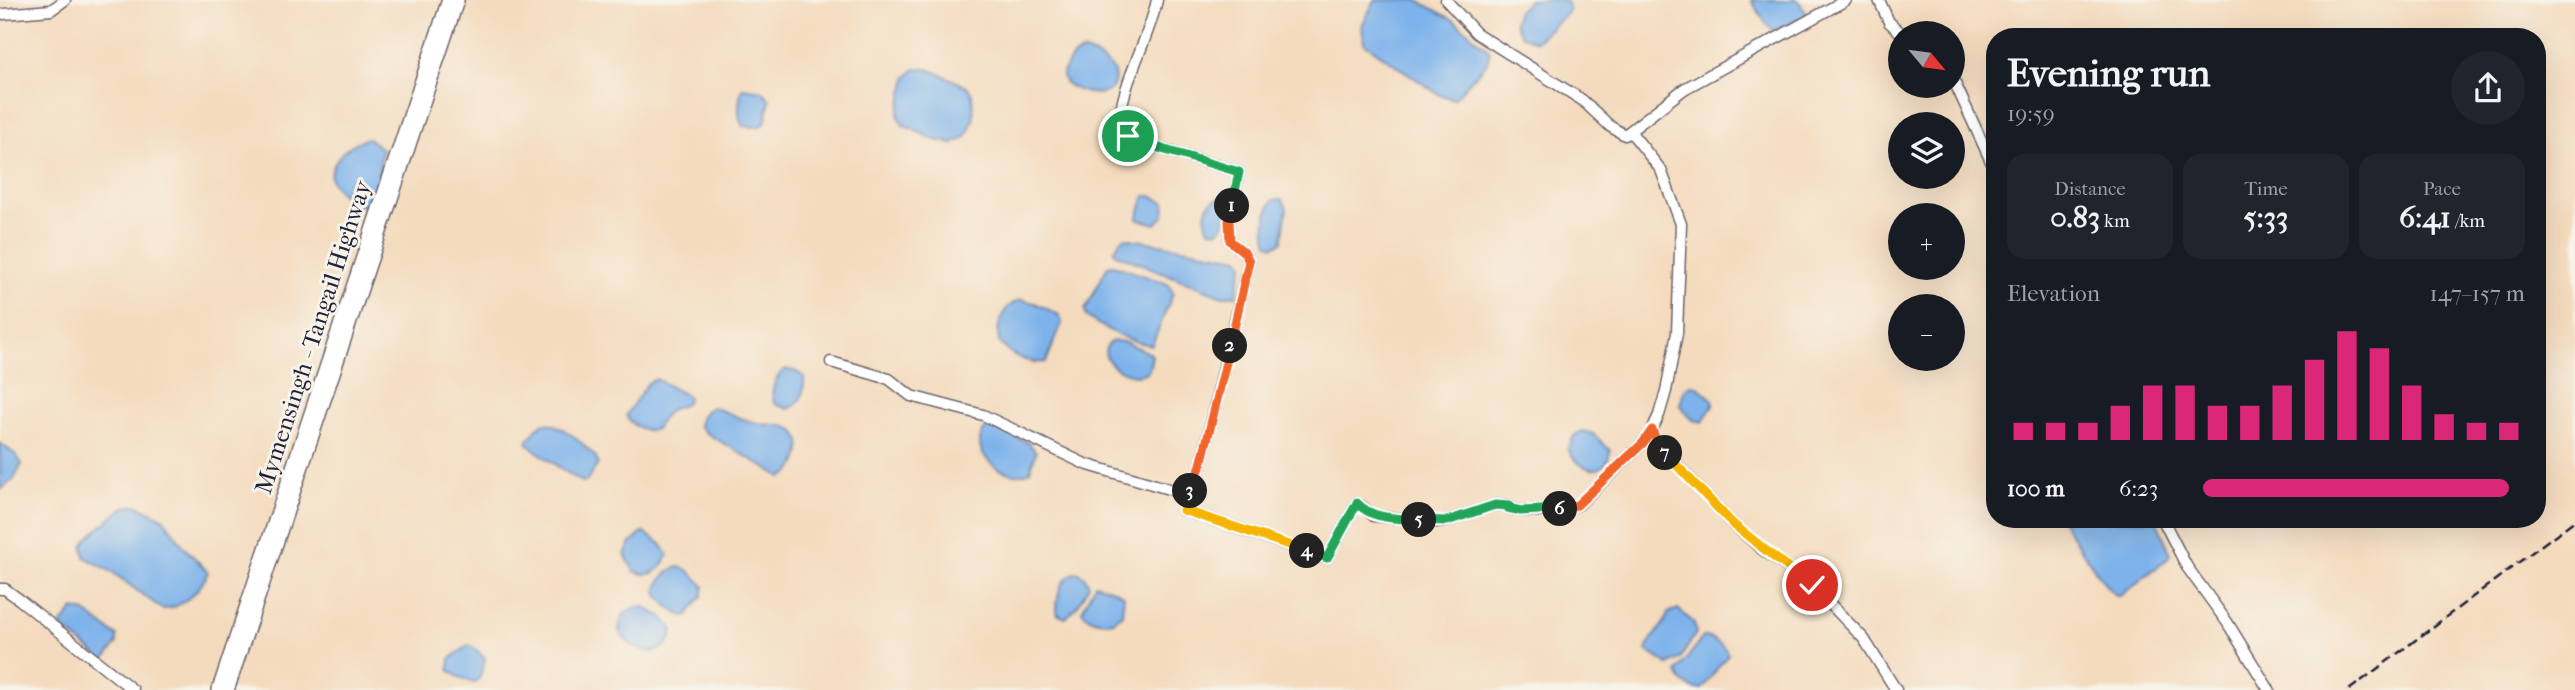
<!DOCTYPE html>
<html lang="en">
<head>
<meta charset="utf-8">
<style>
	body { margin:0; font-family:"IM FELL French Canon",serif; background:#20242c; color:#f1f3f6; height:100vh; display:flex; flex-direction:column; font-size:26px; white-space:nowrap }
	* { box-sizing:border-box; margin:0 }
	p { font-size:23px; color:#9ea1a6 }
	.icon { flex:none; width:38px; height:38px; fill:none; stroke:currentColor; stroke-width:2; stroke-linecap:round; stroke-linejoin:round }
	.map { position:relative; flex:1; overflow:hidden }
	.details { position:absolute; left:1986px; top:28px; width:560px; height:500px; display:flex; flex-direction:column; background:#171b24; border-radius:28px; box-shadow:0 7px 28px #0002 }
	.details>* { flex:none }
	.needle { width:46px; rotate:119deg }
	.tools { position:absolute; left:1888px; top:21px; display:grid; gap:14px }
	.tools a { display:grid; place-items:center; width:77px; height:77px; border-radius:50%; background:#171b24; box-shadow:0 7px 28px #0002; font-size:35px }
	.pin { position:absolute; display:grid; place-items:center; width:60px; height:60px; color:#fff; margin:-30px; border:4px solid #fff; border-radius:50%; box-shadow:0 2px 7px #0007 }
	.km { position:absolute; width:35px; height:35px; margin:-18px; border-radius:50%; background:#222; color:#fff; font-size:19px; line-height:35px; text-align:center }
	.round { display:grid; place-items:center; flex:none; width:74px; height:74px; border-radius:37px; background:#20242c }
	.head { display:flex; align-items:center; justify-content:space-between; height:119px; padding:0 21px }
	h1 { font-size:38px; font-weight:700; line-height:52px }
	.figures { display:grid; grid-template-columns:repeat(3,1fr); gap:10px; height:119px; padding:7px 21px }
	.figures div { display:grid; align-content:center; border-radius:18px; background:#20242c; text-align:center }
	.figures b { font-size:30px; font-weight:700 }
	.figures small { font-size:19px; font-weight:400 }
	.figures p { font-size:19px }
	.chart { height:196px; padding:14px 21px }
	.chart p { display:flex; justify-content:space-between }
	.chart svg { width:100%; height:126px; margin-top:7px; stroke:#db2777; stroke-width:6 }
	ul { padding:0 21px; list-style:none; font-size:23px }
	li { display:grid; grid-template-columns:112px 84px 1fr; align-items:center; height:52px }
	li i { height:18px; border-radius:9px; background:#db2777 }
	.map>svg:first-child { display:block }
</style>
</head>
<body>
<div class="map">
<svg width="2575" height="690" viewBox="0 0 2575 690">
	<rect width="100%" height="100%" fill="#f7f3e8"/>
	<filter id="ink" filterUnits="userSpaceOnUse"><feTurbulence type="fractalNoise" baseFrequency=".0143" numOctaves="2"/><feDisplacementMap in="SourceGraphic" scale="14" xChannelSelector="R" yChannelSelector="G"/><feConvolveMatrix kernelMatrix="1 2 1 2 8 2 1 2 1" color-interpolation-filters="sRGB"/></filter>
	<filter id="wash" filterUnits="userSpaceOnUse"><feTurbulence type="fractalNoise" baseFrequency=".00686" numOctaves="4" result="noise"/><feDisplacementMap in="SourceGraphic" scale="28" xChannelSelector="R" yChannelSelector="G"/><feGaussianBlur stdDeviation="1.57" result="paint"/><feColorMatrix in="noise" values="0 0 0 0 0 0 0 0 0 0 0 0 0 0 0 0 0 1.4 0 .05"/><feComposite in="paint" operator="in"/></filter>
	<g filter="url(#wash)">
		<rect width="100%" height="100%" fill="#f4dbbe"/>
		<path fill="#7db2eb" stroke="#506a93" stroke-width="2" d="M 1375,0 L 1417,0 L 1454,20 L 1488,49 L 1490,53 L 1486,64 L 1454,99 L 1438,94 L 1364,43 L 1362,25 Z
			M 1529,0 L 1565,0 L 1569,8 L 1566,14 L 1536,41 L 1522,36 L 1514,22 L 1518,11 Z
			M 1751,0 L 1798,0 L 1806,12 L 1805,16 L 1774,31 L 1766,23 Z
			M 1084,51 L 1095,55 L 1113,69 C 1125,106 1071,94 1064,80 C 1062,75 1064,69 1067,65 C 1072,57 1076,53 1084,51 Z
			M 915,69 L 927,69 L 940,74 L 968,87 L 972,94 L 974,117 L 970,128 L 966,137 L 953,144 L 932,139 L 902,124 L 898,115 L 907,77 Z
			M 742,88 L 763,91 L 770,100 L 765,123 L 758,127 L 743,126 C 736,116 739,100 742,88 Z
			M 368,138 L 382,149 C 378,168 382,194 366,207 C 353,206 333,189 330,176 C 335,156 348,144 368,138 Z
			M 1145,196 L 1152,196 L 1165,203 L 1164,215 L 1156,224 L 1137,219 Z
			M 1219,198 L 1228,201 L 1225,223 L 1219,231 L 1209,230 C 1203,216 1203,203 1219,198 Z
			M 1282,199 L 1287,208 L 1282,242 L 1273,246 L 1268,244 C 1264,232 1265,210 1273,200 Z
			M 1125,238 L 1239,258 L 1243,264 L 1236,296 L 1222,296 L 1116,254 L 1114,251 L 1120,241 Z
			M 1113,265 L 1168,284 L 1173,293 L 1152,345 C 1134,344 1100,327 1086,316 L 1085,310 L 1108,266 Z
			M 1021,300 L 1035,303 L 1059,315 L 1062,323 L 1046,362 C 1029,364 1010,356 999,342 C 996,324 1003,305 1021,300 Z
			M 1112,341 L 1125,342 L 1150,353 L 1152,356 L 1149,370 C 1132,386 1089,357 1112,341 Z
			M 785,369 L 797,372 L 804,377 C 805,389 802,405 788,409 L 775,404 C 769,394 775,376 785,369 Z
			M 656,379 L 688,396 L 688,399 C 683,407 680,406 672,409 C 664,413 660,422 656,429 C 645,433 631,426 626,415 L 648,383 Z
			M 1691,385 L 1697,386 L 1713,400 L 1713,405 L 1703,422 L 1693,420 L 1680,405 L 1684,390 Z
			M 713,407 C 729,413 745,421 761,424 C 772,425 785,424 794,431 C 808,442 797,474 781,477 L 706,433 L 699,426 C 701,416 703,411 713,407 Z
			M 544,423 C 562,423 584,445 596,457 L 598,464 L 587,481 L 583,482 C 571,476 535,452 527,442 L 537,428 Z
			M 988,426 L 1029,443 L 1036,452 L 1030,471 C 1009,485 961,451 988,426 Z
			M 1582,431 L 1593,434 L 1610,450 C 1607,481 1578,470 1568,449 L 1574,436 Z
			M 0,443 L 16,455 L 22,464 L 14,479 L 0,490 Z
			M 137,505 L 163,518 L 185,548 L 208,572 C 202,589 180,610 162,609 L 112,572 L 85,557 L 83,546 L 88,538 L 124,507 Z
			M 2061,520 L 2156,520 L 2171,554 L 2166,560 L 2120,596 L 2117,596 L 2107,587 Z
			M 643,532 L 661,544 L 668,555 C 662,571 650,579 634,571 L 625,555 L 630,544 Z
			M 679,567 L 688,570 L 704,586 L 702,596 L 687,616 C 674,616 663,602 656,592 C 658,581 668,569 679,567 Z
			M 1077,572 L 1085,577 L 1089,585 L 1078,605 L 1066,618 L 1057,614 C 1057,597 1058,579 1077,572 Z
			M 1095,584 L 1116,591 L 1124,596 L 1122,614 L 1114,621 C 1103,623 1089,621 1082,611 Z
			M 642,606 L 664,618 L 673,630 C 667,663 630,654 619,630 C 621,614 626,609 642,606 Z
			M 74,609 L 85,612 L 117,636 L 117,643 L 105,659 L 103,660 L 60,626 Z
			M 1678,609 L 1694,623 L 1696,633 L 1680,659 L 1668,665 L 1646,650 C 1651,635 1665,628 1668,613 Z
			M 1703,637 C 1711,636 1725,646 1728,654 L 1702,689 C 1691,690 1680,683 1677,672 Z
			M 469,645 L 476,649 L 485,659 L 480,677 L 474,683 L 459,677 L 449,670 L 450,659 Z"/>
	</g>
	<g filter="url(#ink)">
		<g fill="none" stroke-linecap="round" stroke-linejoin="round">
			<defs>
				<path id="street" d="M 1157,0 C 1148,42 1122,82 1119,125 L 1128,136 L 1162,149 L 1239,172 L 1229,221 L 1230,241 L 1244,252 L 1249,261 L 1201,465 L 1183,510 L 1327,558 L 1357,503 L 1374,516 L 1436,522 L 1447,521 L 1495,505 L 1510,506 L 1508,508 L 1521,511 L 1543,511 L 1578,505 L 1643,443 L 1652,430
					M 1446,0 L 1476,33 L 1582,100 L 1611,127 L 1625,135 L 1684,89 L 1846,0
					M 1879,0 L 1889,22 L 1901,33
					M 4,14 L 51,10 L 65,0
					M 1953,79 L 1995,170
					M 1630,131 L 1661,170 L 1681,224 L 1677,333 L 1666,391 L 1659,415 L 1652,430 L 1659,446 L 1733,524 L 1763,550 L 1812,585 L 1864,639 L 1896,690
					M 831,362 L 889,379 L 911,396 L 983,415 L 1085,464 L 1189,495
					M 2163,520 L 2187,567 L 2227,622 L 2269,690
					M 0,589 L 5,589 L 20,600 L 133,690"/>
				<path id="highway" d="M 223,690 L 453,0"/>
			</defs>
			<use href="#street" stroke="#6c6369" stroke-width="13"/>
			<use href="#highway" stroke="#6c6369" stroke-width="24"/>
			<use href="#street" stroke="#fff" stroke-width="10"/>
			<use href="#highway" stroke="#fff" stroke-width="21"/>
			<path stroke="#22223b" stroke-width="2.5" stroke-dasharray="10 5" stroke-linecap="butt" d="M 2349,690 L 2575,520"/>
		</g>
	</g>
	<g fill="none" stroke-linecap="round" stroke-linejoin="round" filter="url(#ink)">
		<defs>
			<path id="split-1" d="M 1128,136 L 1162,149 L 1239,172 L 1232,206"/>
			<path id="split-2" d="M 1230,346 L 1249,261 L 1244,252 L 1230,241 L 1229,221 L 1232,206"/>
			<path id="split-3" d="M 1190,491 L 1201,465 L 1230,346"/>
			<path id="split-4" d="M 1190,491 L 1183,510 L 1307,551"/>
			<path id="split-5" d="M 1307,551 L 1327,558 L 1357,503 C 1373,520 1396,518 1419,520"/>
			<path id="split-6" d="M 1419,520 L 1447,521 L 1495,505 L 1510,506 L 1508,508 L 1521,511 L 1560,509"/>
			<path id="split-7" d="M 1560,509 L 1577,505 L 1643,443 L 1652,430 L 1659,446 L 1665,453"/>
			<path id="split-8" d="M 1665,453 L 1733,524 L 1774,557"/>
			<path id="split-9" d="M 1774,557 L 1812,585"/>
		</defs>
		<use href="#split-1" stroke="#fff" stroke-width="14"/>
		<use href="#split-2" stroke="#fff" stroke-width="14"/>
		<use href="#split-3" stroke="#fff" stroke-width="14"/>
		<use href="#split-4" stroke="#fff" stroke-width="14"/>
		<use href="#split-5" stroke="#fff" stroke-width="14"/>
		<use href="#split-6" stroke="#fff" stroke-width="14"/>
		<use href="#split-7" stroke="#fff" stroke-width="14"/>
		<use href="#split-8" stroke="#fff" stroke-width="14"/>
		<use href="#split-9" stroke="#fff" stroke-width="14"/>
		<use href="#split-1" stroke="#22a559" stroke-width="9"/>
		<use href="#split-2" stroke="#f0652b" stroke-width="9"/>
		<use href="#split-3" stroke="#f0652b" stroke-width="9"/>
		<use href="#split-4" stroke="#f5b400" stroke-width="9"/>
		<use href="#split-5" stroke="#22a559" stroke-width="9"/>
		<use href="#split-6" stroke="#22a559" stroke-width="9"/>
		<use href="#split-7" stroke="#f0652b" stroke-width="9"/>
		<use href="#split-8" stroke="#f5b400" stroke-width="9"/>
		<use href="#split-9" stroke="#f5b400" stroke-width="9"/>
	</g>
	<g text-anchor="middle" stroke-width="6" stroke-linejoin="round" paint-order="stroke">
		<g font-size="24" fill="#22223b" stroke="#f7f3e8">
			<text transform="translate(313 337) rotate(-72)" y="8">Mymensingh - Tangail Highway</text>
		</g>
	</g>
</svg>
<div class="tools">
<a><svg class="needle" viewBox="-14 -14 28 28"><path d="M0-13l5 13h-10z" fill="#e53935"/><path d="M0 13l5-13h-10z" fill="#9ea1a6"/></svg></a>
<a><svg class="icon" aria-label="layers" viewBox="0 0 24 24"><path d="M12 4l9 5-9 5-9-5zM3 14l9 5 9-5"/></svg></a>
<a>+</a>
<a>−</a>
</div>
<div class="pin" style="left:1128px;top:136px;background:#1e9e55"><svg class="icon" aria-label="arrive" viewBox="0 0 24 24"><path d="M6 21V4h12l-3 4 3 4H6"/></svg></div>
<div class="pin" style="left:1812px;top:585px;background:#d93025"><svg class="icon" aria-label="check" viewBox="0 0 24 24"><path d="M5 12l5 5 9-10"/></svg></div>
<b class="km" style="left:1232px;top:206px">1</b>
<b class="km" style="left:1230px;top:346px">2</b>
<b class="km" style="left:1190px;top:491px">3</b>
<b class="km" style="left:1307px;top:551px">4</b>
<b class="km" style="left:1419px;top:520px">5</b>
<b class="km" style="left:1560px;top:509px">6</b>
<b class="km" style="left:1665px;top:453px">7</b>
<section class="details">
<div class="head"><div><h1>Evening run</h1><p>19:59</p></div><a class="round"><svg class="icon" aria-label="share" viewBox="0 0 24 24"><path d="M12 15V3M7 8l5-5 5 5M5 13v7h14v-7"/></svg></a></div>
<div class="figures">
<div><p>Distance</p><b>0.83<small> km</small></b></div>
<div><p>Time</p><b>5:33</b></div>
<div><p>Pace</p><b>6:41<small> /km</small></b></div>
</div>
<div class="chart"><p><span>Elevation</span>147–157 m</p>
<svg viewBox="0 0 160 44" preserveAspectRatio="none"><path d="M5 44V38M15 44V38M25 44V38M35 44V32M45 44V25M55 44V25M65 44V32M75 44V32M85 44V25M95 44V16M105 44V6M115 44V12M125 44V25M135 44V35M145 44V38M155 44V38"/></svg>
</div>
<ul>
<li><b>100 m</b>6:23<i style="width:95%"></i></li>
</ul>
</section>
</div>
</body>
</html>
